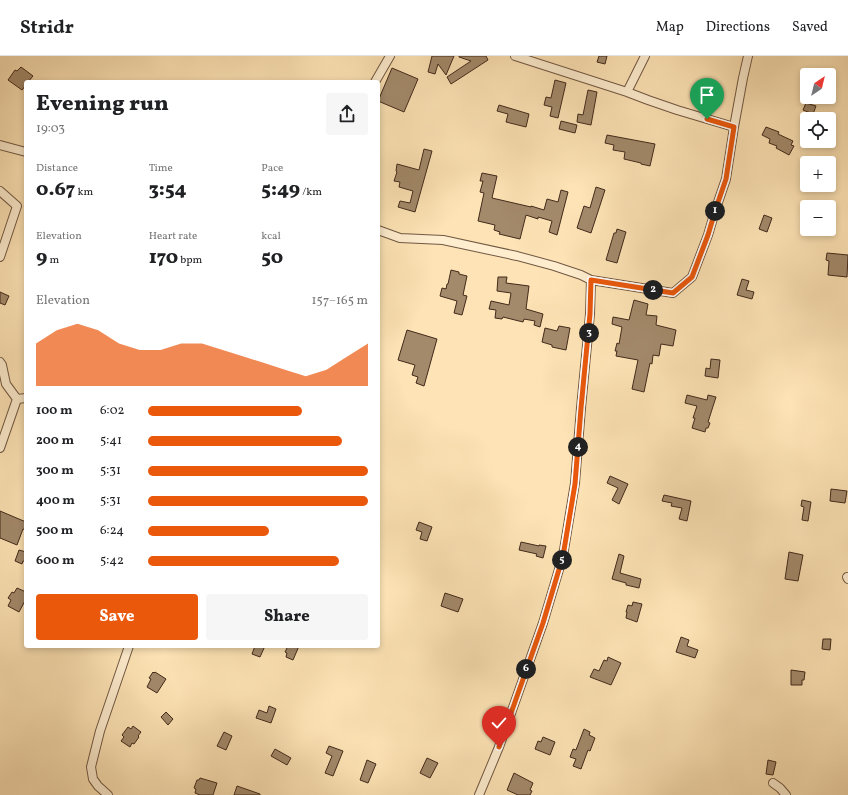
<!DOCTYPE html>
<html lang="en">
<head>
<meta charset="utf-8">
<style>
	body { margin:0; font-family:Vollkorn,serif; background:#f6f6f6; color:#202124; height:100vh; display:flex; flex-direction:column; font-size:15px; white-space:nowrap }
	* { box-sizing:border-box; margin:0 }
	p { font-size:13px; color:#757577 }
	.icon { flex:none; width:22px; height:22px; fill:none; stroke:currentColor; stroke-width:2; stroke-linecap:round; stroke-linejoin:round }
	.map { position:relative; flex:1; overflow:hidden }
	.details { position:absolute; left:24px; top:24px; width:356px; height:568px; display:flex; flex-direction:column; background:#fff; border-radius:4px; box-shadow:0 2px 6px #0003 }
	.details>* { flex:none }
	.needle { width:26px; rotate:35deg }
	.tools { position:absolute; left:800px; top:12px; display:grid; gap:8px }
	.tools a { display:grid; place-items:center; width:36px; height:36px; border-radius:4px; background:#fff; box-shadow:0 2px 6px #0003; font-size:20px }
	.pin { position:absolute; display:grid; place-items:center; width:34px; height:34px; color:#fff; margin:-41px -17px; border-radius:50% 50% 50% 0; rotate:-45deg; box-shadow:0 0 4px #0007 }
	.pin .icon { rotate:45deg }
	.km { position:absolute; width:20px; height:20px; margin:-10px; border-radius:50%; background:#222; color:#fff; font-size:11px; line-height:20px; text-align:center }
	.round { display:grid; place-items:center; flex:none; width:42px; height:42px; border-radius:4px; background:#f6f6f6 }
	.summary { display:flex; align-items:center; justify-content:space-between; height:68px; padding:0 12px }
	h1 { font-size:22px; font-weight:800; line-height:30px }
	.figures { display:grid; grid-template-columns:repeat(3,1fr); gap:6px; height:68px; padding:4px 12px }
	.figures div { display:grid; align-content:center }
	.figures b { font-size:20px; font-weight:800 }
	.figures small { font-size:11px; font-weight:400 }
	.figures p { font-size:11px }
	.chart { height:112px; padding:8px 12px }
	.chart p { display:flex; justify-content:space-between }
	.chart svg { width:100%; height:72px; margin-top:4px; fill:#ea580c; opacity:.7 }
	.action { display:flex; gap:8px; margin-top:auto; padding:8px 12px }
	.action a { flex:1; height:46px; border-radius:4px; background:#ea580c; color:#fff; font-size:16px; font-weight:800; line-height:46px; text-align:center }
	.action a+a { background:#f6f6f6; color:#202124 }
	ul { padding:0 12px; list-style:none; font-size:13px }
	li { display:grid; grid-template-columns:64px 48px 1fr; align-items:center; height:30px }
	li i { height:10px; border-radius:5px; background:#ea580c }
	header { display:flex; align-items:center; gap:24px; box-sizing:border-box; height:56px; padding:0 20px; background:#fff; border-bottom:1px solid #e0e0e0 }
	header strong { font-size:19px }
	nav { display:flex; gap:22px; margin-inline-start:auto; font-size:14px }
	.map>svg:first-child { display:block }
</style>
</head>
<body>
<header>
<strong>Stridr</strong>
<nav><a>Map</a><a>Directions</a><a>Saved</a></nav>
</header>
<div class="map">
<svg width="848" height="739" viewBox="0 0 848 739">
	<rect width="100%" height="100%" fill="#fde3b5"/>
	<filter id="stains"><feTurbulence type="fractalNoise" baseFrequency=".005" numOctaves="4"/><feColorMatrix values="0 0 0 0 .2 0 0 0 0 .09 0 0 0 0 .02 0 0 0 .5 -.17"/></filter>
	<radialGradient id="worn" r=".72"><stop offset=".6" stop-color="#630" stop-opacity="0"/><stop offset="1" stop-color="#630" stop-opacity=".3"/></radialGradient>
	<path fill="#a38a6b" stroke="#422a1b" d="M 432,0 L 454,0 L 446,19 L 438,8 L 435,18 L 428,16 Z
		M 459,0 L 486,0 L 488,4 L 451,28 L 447,21 L 471,5 L 459,1 Z
		M 599,0 L 607,0 L 605,8 L 597,6 Z
		M 21,11 L 33,20 L 28,26 L 26,26 L 26,29 L 22,34 L 8,24 L 15,14 L 17,15 Z
		M 392,12 L 418,23 L 404,56 L 378,45 Z
		M 555,24 L 566,27 L 558,62 L 550,60 L 552,51 L 544,49 L 546,41 L 551,42 Z
		M 588,34 L 597,36 L 591,69 L 577,66 L 578,58 L 583,59 Z
		M 806,47 L 816,50 L 813,58 L 803,54 Z
		M 499,49 L 529,58 L 526,71 L 506,66 L 508,58 L 497,55 Z
		M 561,65 L 577,69 L 575,77 L 559,73 Z
		M 766,71 L 779,76 L 778,78 L 793,85 L 791,89 L 794,90 L 789,99 L 776,92 L 777,90 L 769,87 L 770,83 L 762,79 Z
		M 607,79 L 655,88 L 650,110 L 641,108 L 641,107 L 624,103 L 625,96 L 613,94 L 614,89 L 605,87 Z
		M 424,93 L 432,95 L 415,156 L 398,151 L 400,145 L 410,147 L 413,135 L 399,131 L 400,126 L 394,125 L 397,116 L 396,115 L 397,108 L 419,114 Z
		M 482,117 L 497,120 L 492,142 L 531,151 L 531,150 L 544,154 L 547,143 L 558,146 L 561,134 L 568,136 L 557,179 L 549,176 L 552,165 L 538,161 L 538,163 L 526,159 L 520,183 L 499,178 L 500,176 L 494,174 L 495,169 L 478,165 L 484,137 L 480,136 L 483,125 L 480,125 Z
		M 596,131 L 605,134 L 591,177 L 577,172 L 584,150 L 590,152 Z
		M 764,159 L 772,162 L 767,176 L 759,173 Z
		M 617,173 L 626,176 L 617,207 L 606,204 L 614,177 L 616,177 Z
		M 827,197 L 848,199 L 847,221 L 828,219 L 829,205 L 826,204 Z
		M 451,214 L 459,216 L 459,218 L 467,220 L 463,239 L 467,240 L 462,259 L 454,257 L 457,245 L 440,240 L 442,232 L 446,233 L 447,228 L 448,228 Z
		M 498,221 L 507,221 L 506,227 L 529,230 L 526,253 L 543,258 L 540,271 L 534,269 L 535,265 L 524,263 L 523,266 L 503,261 L 502,263 L 495,262 L 496,254 L 489,253 L 491,245 L 509,249 L 511,237 L 497,235 Z
		M 742,223 L 749,225 L 746,234 L 754,236 L 752,243 L 737,239 Z
		M 0,236 L 9,240 L 5,249 L 0,247 Z
		M 634,244 L 648,248 L 646,259 L 657,260 L 656,269 L 676,274 L 673,290 L 661,288 L 659,300 L 653,299 L 652,308 L 650,307 L 644,336 L 632,333 L 638,304 L 616,300 L 617,295 L 615,295 L 617,287 L 619,288 L 622,271 L 612,268 L 613,261 L 629,264 Z
		M 559,270 L 570,272 L 566,294 L 552,291 L 552,289 L 542,286 L 545,272 L 557,275 Z
		M 407,274 L 437,283 L 424,330 L 416,327 L 418,321 L 412,319 L 415,309 L 398,304 Z
		M 711,303 L 720,304 L 718,322 L 705,320 L 706,312 L 710,313 Z
		M 687,339 L 707,344 L 708,339 L 716,341 L 708,366 L 710,367 L 708,372 L 706,372 L 705,376 L 692,372 L 695,362 L 693,362 L 697,350 L 685,347 Z
		M 610,420 L 628,428 L 619,448 L 612,444 L 618,432 L 607,427 Z
		M 831,433 L 847,435 L 845,447 L 830,445 Z
		M 664,439 L 691,445 L 687,465 L 679,463 L 682,452 L 671,450 L 672,447 L 662,445 Z
		M 802,444 L 811,446 L 808,465 L 802,464 L 804,451 L 801,450 Z
		M 0,455 L 26,466 L 26,474 L 23,473 L 17,489 L 0,482 Z
		M 419,466 L 432,471 L 427,485 L 420,483 L 422,476 L 416,474 Z
		M 521,486 L 539,490 L 539,489 L 546,490 L 543,502 L 536,500 L 537,498 L 519,494 Z
		M 19,494 L 26,496 L 26,506 L 23,505 L 22,508 L 15,505 Z
		M 789,496 L 803,499 L 798,525 L 785,523 Z
		M 619,498 L 624,500 L 620,517 L 641,523 L 639,532 L 626,529 L 626,527 L 612,523 Z
		M 17,532 L 26,536 L 26,543 L 19,556 L 8,550 L 11,544 L 8,542 L 12,536 L 14,537 Z
		M 445,537 L 463,543 L 458,556 L 441,550 Z
		M 633,546 L 642,548 L 637,566 L 626,562 L 627,556 L 626,556 L 628,549 L 632,550 Z
		M 681,581 L 689,584 L 687,590 L 698,594 L 695,602 L 676,596 Z
		M 823,583 L 831,583 L 830,594 L 822,593 Z
		M 255,590 L 265,590 L 260,601 L 252,598 Z
		M 288,590 L 299,590 L 293,604 L 286,601 L 287,597 L 285,596 Z
		M 608,601 L 621,607 L 611,629 L 590,621 L 594,613 L 599,615 L 604,604 L 607,605 Z
		M 791,614 L 805,616 L 804,624 L 802,624 L 802,629 L 791,629 Z
		M 153,616 L 154,617 L 155,616 L 166,623 L 157,637 L 147,631 L 151,623 L 149,622 Z
		M 269,650 L 276,653 L 271,667 L 256,662 L 259,654 L 267,657 Z
		M 166,656 L 173,663 L 168,669 L 161,661 Z
		M 133,670 L 141,676 L 138,680 L 139,681 L 134,688 L 132,687 L 130,691 L 121,685 L 124,681 L 122,679 L 128,671 L 131,673 Z
		M 584,673 L 590,676 L 589,679 L 595,682 L 590,695 L 588,694 L 581,713 L 573,710 L 576,703 L 570,701 L 573,693 L 576,694 Z
		M 224,676 L 232,680 L 226,694 L 217,690 Z
		M 543,681 L 555,686 L 550,699 L 535,693 L 538,685 L 541,686 Z
		M 329,690 L 343,695 L 333,720 L 325,717 L 332,700 L 326,697 Z
		M 275,693 L 291,702 L 287,709 L 271,700 Z
		M 427,702 L 438,707 L 430,722 L 420,717 Z
		M 367,704 L 376,708 L 368,727 L 360,724 Z
		M 768,704 L 776,706 L 773,719 L 766,718 Z
		M 514,717 L 533,727 L 530,734 L 532,735 L 530,739 L 518,739 L 507,734 Z
		M 200,722 L 217,727 L 213,739 L 200,739 L 195,737 L 196,733 L 194,732 L 197,724 L 199,724 Z
		M 237,730 L 260,738 L 260,739 L 234,739 Z"/>
	<g fill="none" stroke-linecap="round" stroke-linejoin="round">
		<defs>
			<path id="minor" d="M 375,26 L 390,0
				M 627,36 L 645,0
				M 734,71 L 743,22 L 748,0
				M 0,89 L 26,96
				M 0,135 L 17,150 L 0,201
				M 378,174 L 400,182 L 443,184 L 517,200 L 554,210 L 581,219 L 591,224 L 673,237 L 692,221 L 708,179 L 716,152 L 726,123 L 734,71 L 677,54 L 648,44 L 627,36 L 515,0
				M 0,306 L 2,309 L 6,328 L 17,343 L 0,392
				M 17,343 L 26,342
				M 847,521 L 848,523
				M 773,727 L 780,732 L 786,739
				M 108,739 L 98,730 L 93,723 L 91,711 L 100,675 L 129,590
				M 479,739 L 499,691 L 543,567 L 563,500 L 575,427 L 581,352 L 590,258 L 591,224"/>
		</defs>
		<use href="#minor" stroke="#715842" stroke-width="10"/>
		<use href="#minor" stroke="#feedcf" stroke-width="8"/>
	</g>
	<g fill="none" stroke-linecap="round" stroke-linejoin="round">
		<defs>
			<path id="route" d="M 499,691 L 543,567 L 563,500 L 575,428 L 581,352 L 590,258 L 591,224 L 673,237 L 692,221 L 708,179 L 716,152 L 726,123 L 734,71 L 707,63"/>
		</defs>
		<use href="#route" stroke="#fff" stroke-width="8"/>
		<use href="#route" stroke="#ea580c" stroke-width="5"/>
	</g>
	<rect width="100%" height="100%" filter="url(#stains)"/>
	<rect width="100%" height="100%" fill="url(#worn)"/>
</svg>
<div class="tools">
<a><svg class="needle" viewBox="-14 -14 28 28"><path d="M0-13l5 13h-10z" fill="#e53935"/><path d="M0 13l5-13h-10z" fill="#757577"/></svg></a>
<a><svg class="icon" aria-label="locate" viewBox="0 0 24 24"><circle cx="12" cy="12" r="6"/><path d="M12 2v4M12 18v4M2 12h4M18 12h4"/></svg></a>
<a>+</a>
<a>−</a>
</div>
<div class="pin" style="left:707px;top:63px;background:#1e9e55"><svg class="icon" aria-label="arrive" viewBox="0 0 24 24"><path d="M6 21V4h12l-3 4 3 4H6"/></svg></div>
<div class="pin" style="left:499px;top:691px;background:#d93025"><svg class="icon" aria-label="check" viewBox="0 0 24 24"><path d="M5 12l5 5 9-10"/></svg></div>
<b class="km" style="left:715px;top:155px">1</b>
<b class="km" style="left:653px;top:234px">2</b>
<b class="km" style="left:589px;top:277px">3</b>
<b class="km" style="left:578px;top:391px">4</b>
<b class="km" style="left:562px;top:504px">5</b>
<b class="km" style="left:526px;top:613px">6</b>
<section class="details">
<div class="summary"><div><h1>Evening run</h1><p>19:03</p></div><a class="round"><svg class="icon" aria-label="share" viewBox="0 0 24 24"><path d="M12 15V3M7 8l5-5 5 5M5 13v7h14v-7"/></svg></a></div>
<div class="figures">
<div><p>Distance</p><b>0.67<small> km</small></b></div>
<div><p>Time</p><b>3:54</b></div>
<div><p>Pace</p><b>5:49<small> /km</small></b></div>
</div>
<div class="figures">
<div><p>Elevation</p><b>9<small> m</small></b></div>
<div><p>Heart rate</p><b>170<small> bpm</small></b></div>
<div><p>kcal</p><b>50</b></div>
</div>
<div class="chart"><p><span>Elevation</span>157–165 m</p>
<svg viewBox="0 0 160 44" preserveAspectRatio="none"><path d="M0 44V18L10 10L20 6L30 10L40 18L50 22L60 22L70 18L80 18L90 22L100 26L110 30L120 34L130 38L140 34L150 26L160 18V44z"/></svg>
</div>
<ul>
<li><b>100 m</b>6:02<i style="width:70%"></i></li>
<li><b>200 m</b>5:41<i style="width:88%"></i></li>
<li><b>300 m</b>5:31<i style="width:100%"></i></li>
<li><b>400 m</b>5:31<i style="width:100%"></i></li>
<li><b>500 m</b>6:24<i style="width:55%"></i></li>
<li><b>600 m</b>5:42<i style="width:87%"></i></li>
</ul>
<div class="action"><a>Save</a><a>Share</a></div>
</section>
</div>
</body>
</html>
